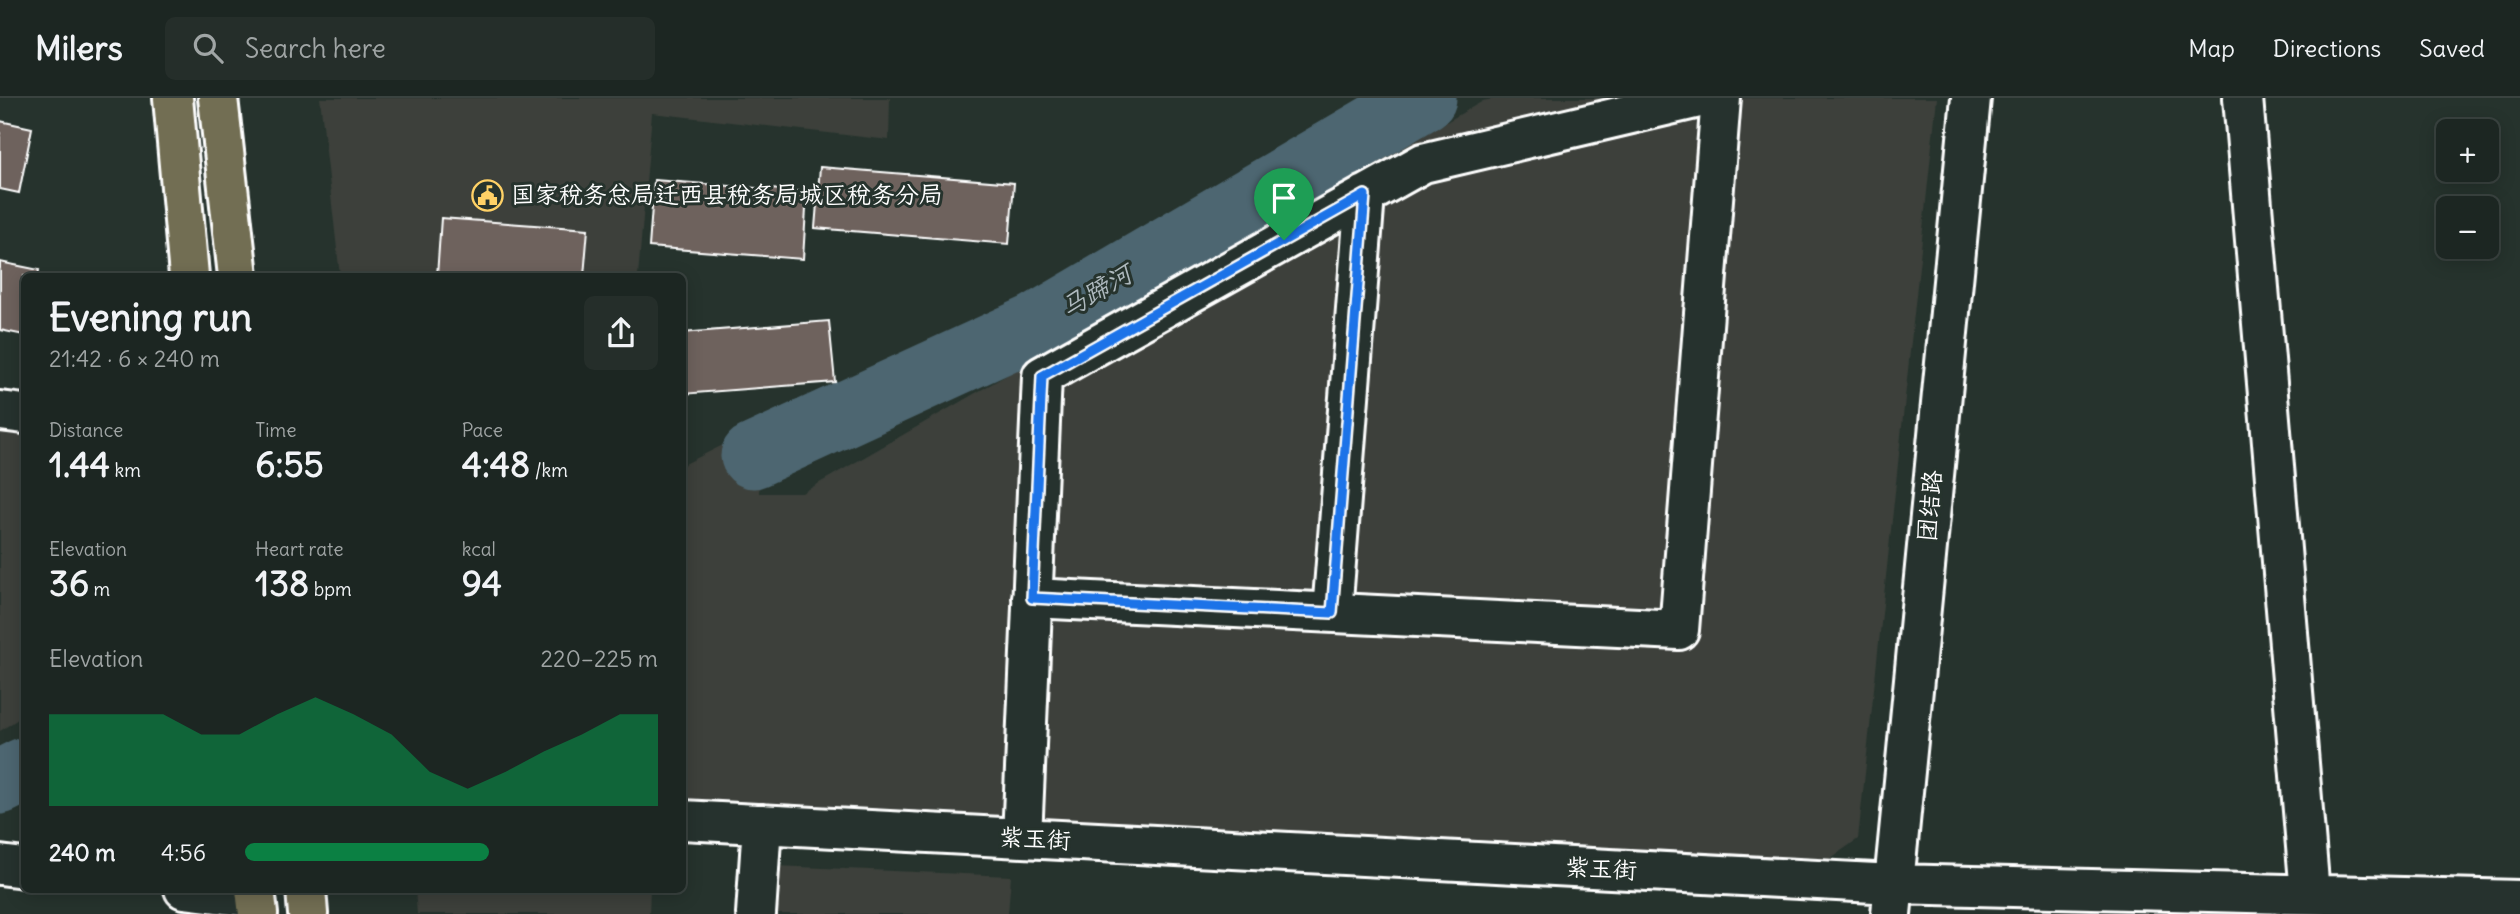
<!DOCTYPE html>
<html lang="en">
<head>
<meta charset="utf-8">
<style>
	body { margin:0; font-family:Delius,"LXGW WenKai TC",sans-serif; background:#252e2a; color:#f1f3f6; height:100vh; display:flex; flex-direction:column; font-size:26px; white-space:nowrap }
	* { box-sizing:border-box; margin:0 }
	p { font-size:23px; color:#a0a5a5 }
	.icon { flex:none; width:38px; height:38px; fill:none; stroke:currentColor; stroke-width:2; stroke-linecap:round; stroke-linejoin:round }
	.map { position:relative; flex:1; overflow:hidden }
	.drawer { position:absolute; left:21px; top:175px; width:665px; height:620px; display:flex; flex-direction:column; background:#1c2622; border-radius:10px; box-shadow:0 4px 18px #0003,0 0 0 2px #3a4340 }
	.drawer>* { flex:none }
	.tools { position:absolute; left:2436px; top:21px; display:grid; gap:14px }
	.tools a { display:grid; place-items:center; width:63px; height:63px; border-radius:10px; background:#1c2622; box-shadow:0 4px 18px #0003,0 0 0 2px #3a4340; font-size:35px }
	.pin { position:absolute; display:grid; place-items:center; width:60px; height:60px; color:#fff; margin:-72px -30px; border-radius:50% 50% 50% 0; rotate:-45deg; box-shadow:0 0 7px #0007 }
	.pin .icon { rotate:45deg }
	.round { display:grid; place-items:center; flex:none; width:74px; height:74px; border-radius:10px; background:#252e2a }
	.summary { display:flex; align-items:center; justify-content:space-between; height:119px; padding:0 28px }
	h1 { font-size:38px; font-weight:800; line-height:52px }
	.stats { display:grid; grid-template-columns:repeat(3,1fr); gap:10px; height:119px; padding:7px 28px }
	.stats div { display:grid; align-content:center }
	.stats b { font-size:35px; font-weight:800 }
	.stats small { font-size:19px; font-weight:400 }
	.stats p { font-size:19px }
	.chart { height:196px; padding:14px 28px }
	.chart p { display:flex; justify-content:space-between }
	.chart svg { width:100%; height:126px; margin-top:7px; fill:#0b8043; opacity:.7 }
	ul { padding:0 28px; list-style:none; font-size:23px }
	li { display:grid; grid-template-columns:112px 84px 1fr; align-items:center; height:52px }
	li i { height:18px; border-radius:9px; background:#0b8043 }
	header { display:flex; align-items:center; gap:42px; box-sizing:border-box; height:98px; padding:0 35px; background:#1c2622; border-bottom:2px solid #3a4340 }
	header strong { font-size:33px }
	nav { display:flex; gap:38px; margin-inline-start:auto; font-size:24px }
	.search { width:490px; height:63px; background:#252e2a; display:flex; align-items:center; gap:18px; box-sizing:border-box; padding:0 24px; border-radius:10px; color:#a0a5a5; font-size:26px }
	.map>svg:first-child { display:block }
</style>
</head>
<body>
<header>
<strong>Milers</strong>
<div class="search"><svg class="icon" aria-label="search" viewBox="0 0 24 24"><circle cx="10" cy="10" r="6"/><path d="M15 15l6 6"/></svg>Search here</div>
<nav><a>Map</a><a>Directions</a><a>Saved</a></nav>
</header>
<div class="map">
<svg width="2520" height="816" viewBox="0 0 2520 816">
	<rect width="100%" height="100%" fill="#26332d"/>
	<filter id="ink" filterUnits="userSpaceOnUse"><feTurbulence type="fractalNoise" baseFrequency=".0143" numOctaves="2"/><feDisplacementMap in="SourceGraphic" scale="14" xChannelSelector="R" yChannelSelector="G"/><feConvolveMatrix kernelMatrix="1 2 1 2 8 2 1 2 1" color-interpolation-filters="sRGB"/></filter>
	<g filter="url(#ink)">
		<path fill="#3c413b" d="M 320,0 L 890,0 L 889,42 L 652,15 L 638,178 L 340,178 Z
			M 1497,0 L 1937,0 L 1858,741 L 1828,762 L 683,702 L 683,367 L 761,328 L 759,395 L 802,395 L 1483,3 Z
			M 0,334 L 24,337 L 24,617 L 0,633 Z
			M 776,768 L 1011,778 L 1008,816 L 773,816 Z
			M 415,791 L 650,791 L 649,816 L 417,816 Z"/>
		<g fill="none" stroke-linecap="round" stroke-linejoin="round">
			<path stroke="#4d6671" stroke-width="65" d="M 753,358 L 1036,228 L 1424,0
				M 0,684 L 24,672"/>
		</g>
		<path fill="#6e625d" stroke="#fff" stroke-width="2" d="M 0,23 L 32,30 L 19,95 L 0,91 Z
			M 820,69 L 1014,85 L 1009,146 L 815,130 Z
			M 654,82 L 807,94 L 803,161 L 649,149 Z
			M 441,120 L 588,131 L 584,178 L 437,178 Z
			M 0,164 L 39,172 L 38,178 L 24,178 L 24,237 L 0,232 Z
			M 829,223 L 835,284 L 682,296 L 682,235 Z"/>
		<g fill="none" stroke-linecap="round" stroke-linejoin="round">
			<defs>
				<path id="minor" d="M 2243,0 L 2310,796
					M 0,313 L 24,316
					M 1032,500 L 1679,532 L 1721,0
					M 1332,515 L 1365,97
					M 682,722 L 1894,786 L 2520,802
					M 1022,740 L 1042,278 L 1423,65 L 1699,0
					M 0,767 L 24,770
					M 184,791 L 256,800
					M 756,816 L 762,726
					M 1891,816 L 1971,0"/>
				<path id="major" d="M 173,0 L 189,178
					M 218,0 L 238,178
					M 255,791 L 258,816
					M 306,791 L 308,816"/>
			</defs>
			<use href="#minor" stroke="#fff" stroke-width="44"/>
			<use href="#major" stroke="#fff" stroke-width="44"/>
			<use href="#minor" stroke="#26332d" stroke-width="38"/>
			<use href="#major" stroke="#726e52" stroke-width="38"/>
		</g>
	</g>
	<g fill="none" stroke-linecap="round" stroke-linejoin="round" filter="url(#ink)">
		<defs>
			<path id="route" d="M 1365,97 L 1332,515 L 1032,500 L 1042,278 Z"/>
		</defs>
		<use href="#route" stroke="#fff" stroke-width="14"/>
		<use href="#route" stroke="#1a73e8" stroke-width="9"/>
	</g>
	<defs>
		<symbol id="civic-ring" viewBox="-11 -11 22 22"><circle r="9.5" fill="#26332d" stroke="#ffd166" stroke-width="1.5"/><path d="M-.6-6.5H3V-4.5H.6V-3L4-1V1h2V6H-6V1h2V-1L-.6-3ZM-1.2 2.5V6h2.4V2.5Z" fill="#ffd166"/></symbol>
	</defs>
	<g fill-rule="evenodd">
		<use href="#civic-ring" x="470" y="80" width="35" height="35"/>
	</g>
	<g text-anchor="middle" stroke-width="6" stroke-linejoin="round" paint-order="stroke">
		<g font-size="24" fill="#fff" stroke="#26332d" text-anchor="start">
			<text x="511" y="105">国家税务总局迁西县税务局城区税务分局</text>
		</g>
		<g font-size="24" fill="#fff" stroke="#26332d">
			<text transform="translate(1930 408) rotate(-85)" y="8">团结路</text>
			<text transform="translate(1035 741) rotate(3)" y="8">紫玉街</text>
			<text transform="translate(1601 771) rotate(3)" y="8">紫玉街</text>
		</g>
		<g font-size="26" font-style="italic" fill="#afbabf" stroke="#26332d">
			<text transform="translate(1096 193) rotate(-30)" y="9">马蹄河</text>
		</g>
	</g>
</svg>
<div class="tools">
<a>+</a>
<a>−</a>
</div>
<div class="pin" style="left:1284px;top:142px;background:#1e9e55"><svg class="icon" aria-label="arrive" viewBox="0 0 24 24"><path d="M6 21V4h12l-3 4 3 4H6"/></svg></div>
<section class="drawer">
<div class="summary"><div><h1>Evening run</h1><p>21:42 · 6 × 240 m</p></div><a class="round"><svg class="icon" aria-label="share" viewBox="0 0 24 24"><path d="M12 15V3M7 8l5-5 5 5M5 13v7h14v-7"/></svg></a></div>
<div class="stats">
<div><p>Distance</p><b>1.44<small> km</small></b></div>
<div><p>Time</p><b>6:55</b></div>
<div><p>Pace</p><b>4:48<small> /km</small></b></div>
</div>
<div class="stats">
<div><p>Elevation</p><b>36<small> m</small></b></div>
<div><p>Heart rate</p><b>138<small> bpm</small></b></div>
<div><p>kcal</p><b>94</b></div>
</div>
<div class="chart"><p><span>Elevation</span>220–225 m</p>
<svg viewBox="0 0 160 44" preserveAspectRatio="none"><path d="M0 44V12L10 12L20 12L30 12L40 19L50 19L60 12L70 6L80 12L90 19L100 32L110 38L120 32L130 25L140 19L150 12L160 12V44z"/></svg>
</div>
<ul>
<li><b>240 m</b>4:56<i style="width:59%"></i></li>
</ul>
</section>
</div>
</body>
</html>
